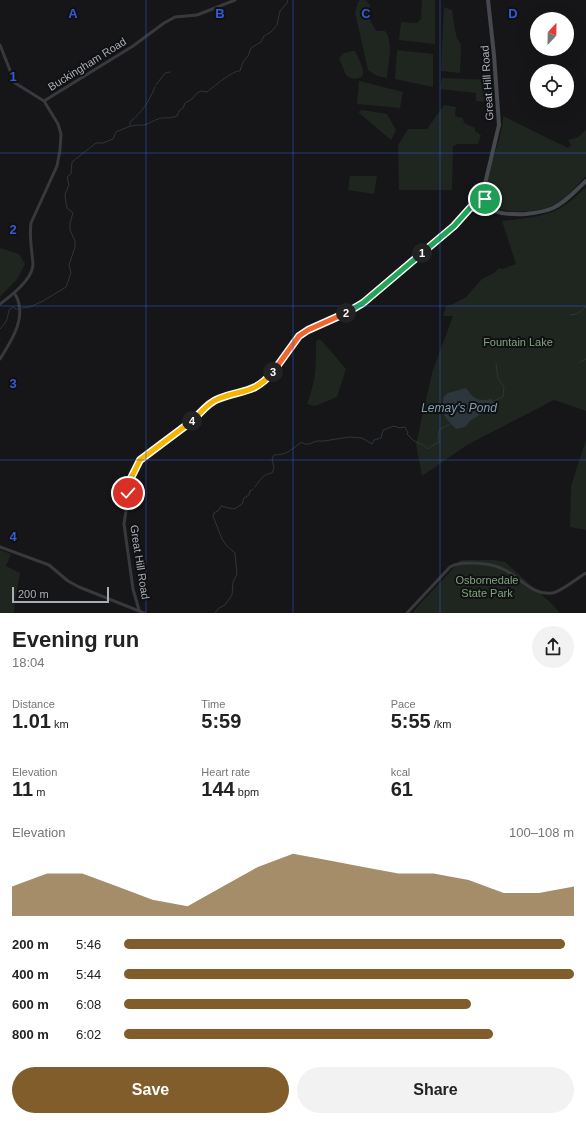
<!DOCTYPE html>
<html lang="en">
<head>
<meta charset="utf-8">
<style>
	body { margin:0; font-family:Arial,sans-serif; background:#f2f2f2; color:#222; height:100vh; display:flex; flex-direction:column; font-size:15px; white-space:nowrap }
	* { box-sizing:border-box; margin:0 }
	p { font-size:13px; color:#767676 }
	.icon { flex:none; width:22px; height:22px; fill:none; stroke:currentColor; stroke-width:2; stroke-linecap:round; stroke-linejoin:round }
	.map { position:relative; height:613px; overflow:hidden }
	.drawer { display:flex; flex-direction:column; background:#fff; flex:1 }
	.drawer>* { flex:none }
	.needle { width:26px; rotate:22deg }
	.controls { position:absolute; left:530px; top:12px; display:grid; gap:8px }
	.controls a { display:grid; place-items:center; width:44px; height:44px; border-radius:50%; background:#fff; box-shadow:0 4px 16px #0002; font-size:20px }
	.scale { position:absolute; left:12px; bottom:10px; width:97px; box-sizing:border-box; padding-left:4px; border:2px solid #a8aeb8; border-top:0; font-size:11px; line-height:14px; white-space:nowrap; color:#a8aeb8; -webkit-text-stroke:3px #111113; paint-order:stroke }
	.pin { position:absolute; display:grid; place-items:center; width:34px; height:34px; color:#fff; margin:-17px; border:2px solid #fff; border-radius:50%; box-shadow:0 1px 4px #0007 }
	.km { position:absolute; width:20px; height:20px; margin:-10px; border-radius:50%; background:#222; color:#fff; font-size:11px; line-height:20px; text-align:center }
	.round { display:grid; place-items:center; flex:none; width:42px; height:42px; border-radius:21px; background:#f2f2f2 }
	.head { display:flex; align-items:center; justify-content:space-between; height:68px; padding:0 12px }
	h1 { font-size:22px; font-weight:700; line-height:30px }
	.figures { display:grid; grid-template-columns:repeat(3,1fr); gap:6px; height:68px; padding:4px 12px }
	.figures div { display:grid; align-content:center }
	.figures b { font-size:20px; font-weight:700 }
	.figures small { font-size:11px; font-weight:400 }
	.figures p { font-size:11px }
	.chart { height:112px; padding:8px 12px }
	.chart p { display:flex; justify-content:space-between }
	.chart svg { width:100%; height:72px; margin-top:4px; fill:#805d2b; opacity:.7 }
	.action { display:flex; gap:8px; margin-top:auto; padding:8px 12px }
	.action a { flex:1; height:46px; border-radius:24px; background:#805d2b; color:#fff; font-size:16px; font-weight:700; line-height:46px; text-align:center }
	.action a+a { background:#f2f2f2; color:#222 }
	ul { padding:0 12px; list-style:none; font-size:13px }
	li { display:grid; grid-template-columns:64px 48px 1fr; align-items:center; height:30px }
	li i { height:10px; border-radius:5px; background:#805d2b }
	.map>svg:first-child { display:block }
</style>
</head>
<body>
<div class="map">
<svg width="586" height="613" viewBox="0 0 586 613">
	<rect width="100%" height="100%" fill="#161618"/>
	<path fill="#1e261f" d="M 360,0 L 365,0 L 370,5 L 370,20 L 376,31 L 385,31 C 394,42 388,64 387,78 L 377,76 L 368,70 L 355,13 L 358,2 Z
		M 422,0 L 435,0 L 435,44 L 399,40 L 401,22 L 417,23 L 421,19 Z
		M 444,7 L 452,10 L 455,30 L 457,38 L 461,45 L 460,73 L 441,71 Z
		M 397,50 L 433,54 L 433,87 L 395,79 Z
		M 353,51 L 355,51 C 358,58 369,75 359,78 C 354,80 350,78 346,75 L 339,58 L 344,53 Z
		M 442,78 L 491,80 L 494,102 L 476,101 L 476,93 L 440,89 Z
		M 359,81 L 403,92 L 400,108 L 357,104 Z
		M 444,105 L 456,107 L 455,116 L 463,118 L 464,123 L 475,128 L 475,131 L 481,135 L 478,144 L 458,144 L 453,146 L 452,190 L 399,190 L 398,145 L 408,129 L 427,129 Z
		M 362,110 L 387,114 L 396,130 L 391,140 L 358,112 Z
		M 503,116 L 568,148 L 571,145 L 568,140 L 578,137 L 586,130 L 586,176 C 576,186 566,199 554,205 C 537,213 487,219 487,191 C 486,166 503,141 503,116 Z
		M 350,176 L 377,176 L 374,194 L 348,190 Z
		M 586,187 L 586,411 L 554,400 L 467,445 L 422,476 L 416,444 L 432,373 L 453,316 L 443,316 L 446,306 L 453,304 L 466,297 L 482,279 L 494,273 L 499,268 L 502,269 L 516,264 L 502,221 C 523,218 547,218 565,205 C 573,200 579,193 586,187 Z
		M 0,248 L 19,254 L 25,264 L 18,278 L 0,297 Z
		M 319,339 L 323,342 L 346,369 L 337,397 L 315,406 L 307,404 C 316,380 316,368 316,342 Z
		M 586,440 L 586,530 L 570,527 L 571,486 Z
		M 0,550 L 11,554 L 6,566 L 20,573 L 15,600 L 14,613 L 0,613 Z
		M 461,560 L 495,560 L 505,562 L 552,604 L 560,613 L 413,613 L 418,606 Z"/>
	<path fill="#2c363c" d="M 466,388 C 473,398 478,402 491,399 L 495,404 L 491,409 L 479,415 L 470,421 L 465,427 L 456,429 C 444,417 440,413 444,396 L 448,393 Z"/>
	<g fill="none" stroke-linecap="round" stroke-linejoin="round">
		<path stroke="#2c363c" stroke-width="1" d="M 156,85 L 165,73 L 170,72
			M 130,125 L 130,122 C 143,111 148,103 155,87
			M 22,308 L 30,307 L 43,301 L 66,287 L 71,273 L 69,265 L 75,247 L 75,241 L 70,230 L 70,223 L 73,213 L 67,208 L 66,203 L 65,194 L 69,185 L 67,177 L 71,174 L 72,162 L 96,143 L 103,143 L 113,139 L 116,132 C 120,130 124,129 128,127 C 132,125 139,125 144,125 C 149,124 154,120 158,119 C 161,117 170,119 177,116 L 179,111 L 183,108 L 185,103 L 192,99 L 197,93 L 201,91 L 207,92 C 212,88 233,70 240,71 L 243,62 L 248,56 L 251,48 L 261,42 L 264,36 L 271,32 L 277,25 L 280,11 L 287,3 L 288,0
			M 570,315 L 577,314 L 586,307
			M 0,329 C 8,321 7,319 9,310 L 13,307 L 16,309 L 18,309
			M 580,362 L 586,359
			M 493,401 L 503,397 L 504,387 L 498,378 L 496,364
			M 255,487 C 260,480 263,474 272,473 L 274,468 L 272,459 L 274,455 C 288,455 291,449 302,442 L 304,444 L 309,444 L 317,441 L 324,441 L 349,437 L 362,438 L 372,444 L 374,440 L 381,438 L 383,430 L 394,426 L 400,428 L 405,427 L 408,433 L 407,434 L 414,441 L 423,445 L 428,449 L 433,445 L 440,442 L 438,440 L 439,430 L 450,424
			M 215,613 L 219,608 L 225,605 L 232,595 L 233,582 L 237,574 L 235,553 L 226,545 L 222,539 L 213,516 L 214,513 L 219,510 L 221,506 L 233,509 L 236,508 L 242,504 L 244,498 L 249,495 L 250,491 L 253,489"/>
		<path stroke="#37393d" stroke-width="3" d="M 0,45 L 15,83 L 44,101 L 58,124 L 61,134 L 60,150 L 57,166 L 31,223 C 29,237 32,251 33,264 C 33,279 11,296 0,304
			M 44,101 L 133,46 L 164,23 L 175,17 L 197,15 L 235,0
			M 471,207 L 486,209 L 490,208
			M 0,359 C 12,340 28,316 15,294
			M 0,547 L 49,565 L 68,581 L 79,587 L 144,613
			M 139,610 L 133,589 L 124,524 L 131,478 L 140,460 L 194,420 L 208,404 L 221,398 L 252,389 L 262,384 L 276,370 L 299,336 L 308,330 L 347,312 L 363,303 L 454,226 L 471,207 L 476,194 L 484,188
			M 407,613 L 450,567 C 456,563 463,563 470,563 C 481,563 493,564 503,569 C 519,576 532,596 552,593 C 561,592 577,578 586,573"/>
		<path stroke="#45484d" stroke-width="4" d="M 488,0 L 494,55 L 499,125 L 484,188 C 483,215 504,215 526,214 C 535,213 544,212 553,208 C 566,202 576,190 586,181"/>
	</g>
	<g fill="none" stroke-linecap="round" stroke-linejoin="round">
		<defs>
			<path id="split-1" d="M 422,253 L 454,226 L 471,207 L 486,209 L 490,208 L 485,199"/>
			<path id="split-2" d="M 346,313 L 363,303 L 422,253"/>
			<path id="split-3" d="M 273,372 L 299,336 L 308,330 L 346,313"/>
			<path id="split-4" d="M 192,421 C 201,413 207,403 218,399 C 242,389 253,395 273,372"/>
			<path id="split-5" d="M 128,493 L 131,478 L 140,460 L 192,421"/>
		</defs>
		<use href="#split-1" stroke="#fff" stroke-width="8"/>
		<use href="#split-2" stroke="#fff" stroke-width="8"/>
		<use href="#split-3" stroke="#fff" stroke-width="8"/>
		<use href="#split-4" stroke="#fff" stroke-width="8"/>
		<use href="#split-5" stroke="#fff" stroke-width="8"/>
		<use href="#split-1" stroke="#22a559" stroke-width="5"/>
		<use href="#split-2" stroke="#22a559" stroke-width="5"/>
		<use href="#split-3" stroke="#f0652b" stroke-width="5"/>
		<use href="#split-4" stroke="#f5b400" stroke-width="5"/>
		<use href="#split-5" stroke="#f5b400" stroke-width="5"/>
	</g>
	<path fill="none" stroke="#325cd3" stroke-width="1" stroke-opacity="0.55" d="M 146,0 L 146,613M 293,0 L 293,613M 440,0 L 440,613M 0,153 L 586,153M 0,306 L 586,306M 0,460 L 586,460"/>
	<g text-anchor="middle" stroke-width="4" stroke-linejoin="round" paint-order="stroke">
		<g font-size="11" fill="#a8aeb8" stroke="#111113">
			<text transform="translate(87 64) rotate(-32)" y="4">Buckingham Road</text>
			<text transform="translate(487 83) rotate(-94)" y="4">Great Hill Road</text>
			<text transform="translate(140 562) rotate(81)" y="4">Great Hill Road</text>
		</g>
		<g font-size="11" fill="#80a37f" stroke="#111113">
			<text x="518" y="346">Fountain Lake</text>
			<text x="487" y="584">Osbornedale<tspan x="487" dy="13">State Park</tspan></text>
		</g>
		<g font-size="12" font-style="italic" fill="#7f9fb3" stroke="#111113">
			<text x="459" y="412">Lemay's Pond</text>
		</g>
	</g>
	<g font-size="13" text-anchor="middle" font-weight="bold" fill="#325cd3" stroke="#111113" stroke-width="4" stroke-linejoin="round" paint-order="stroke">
		<text x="73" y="18">A</text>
		<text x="220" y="18">B</text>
		<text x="366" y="18">C</text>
		<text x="513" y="18">D</text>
		<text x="13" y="81">1</text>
		<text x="13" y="234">2</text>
		<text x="13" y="388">3</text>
		<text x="13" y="541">4</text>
	</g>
</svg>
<div class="controls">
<a><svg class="needle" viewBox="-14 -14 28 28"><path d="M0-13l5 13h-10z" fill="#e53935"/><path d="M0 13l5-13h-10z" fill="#767676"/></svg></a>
<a><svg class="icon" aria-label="locate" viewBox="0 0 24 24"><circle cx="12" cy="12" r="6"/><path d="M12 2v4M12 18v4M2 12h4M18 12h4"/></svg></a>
</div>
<div class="scale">200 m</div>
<div class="pin" style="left:485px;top:199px;background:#1e9e55"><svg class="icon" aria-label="arrive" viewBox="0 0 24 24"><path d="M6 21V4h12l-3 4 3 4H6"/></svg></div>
<div class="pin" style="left:128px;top:493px;background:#d93025"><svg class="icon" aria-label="check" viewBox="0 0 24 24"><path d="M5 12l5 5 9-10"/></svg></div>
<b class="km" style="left:422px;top:253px">1</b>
<b class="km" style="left:346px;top:313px">2</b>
<b class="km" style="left:273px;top:372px">3</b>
<b class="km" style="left:192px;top:421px">4</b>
</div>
<section class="drawer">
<div class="head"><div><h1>Evening run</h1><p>18:04</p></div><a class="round"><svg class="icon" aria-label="share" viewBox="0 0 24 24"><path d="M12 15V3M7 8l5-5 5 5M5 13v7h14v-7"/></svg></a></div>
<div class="figures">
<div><p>Distance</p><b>1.01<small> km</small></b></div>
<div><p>Time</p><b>5:59</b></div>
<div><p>Pace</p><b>5:55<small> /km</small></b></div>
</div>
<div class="figures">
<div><p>Elevation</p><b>11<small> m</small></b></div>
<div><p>Heart rate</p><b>144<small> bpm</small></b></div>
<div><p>kcal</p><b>61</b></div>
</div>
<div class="chart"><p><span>Elevation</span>100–108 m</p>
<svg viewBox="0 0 160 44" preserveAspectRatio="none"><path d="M0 44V26L10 18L20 18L30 26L40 34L50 38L60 26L70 14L80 6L90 10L100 14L110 18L120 18L130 22L140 30L150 30L160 26V44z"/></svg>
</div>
<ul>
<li><b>200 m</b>5:46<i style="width:98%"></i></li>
<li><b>400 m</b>5:44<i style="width:100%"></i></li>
<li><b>600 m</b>6:08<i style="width:77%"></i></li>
<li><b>800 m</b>6:02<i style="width:82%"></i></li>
</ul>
<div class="action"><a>Save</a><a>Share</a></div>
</section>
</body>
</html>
